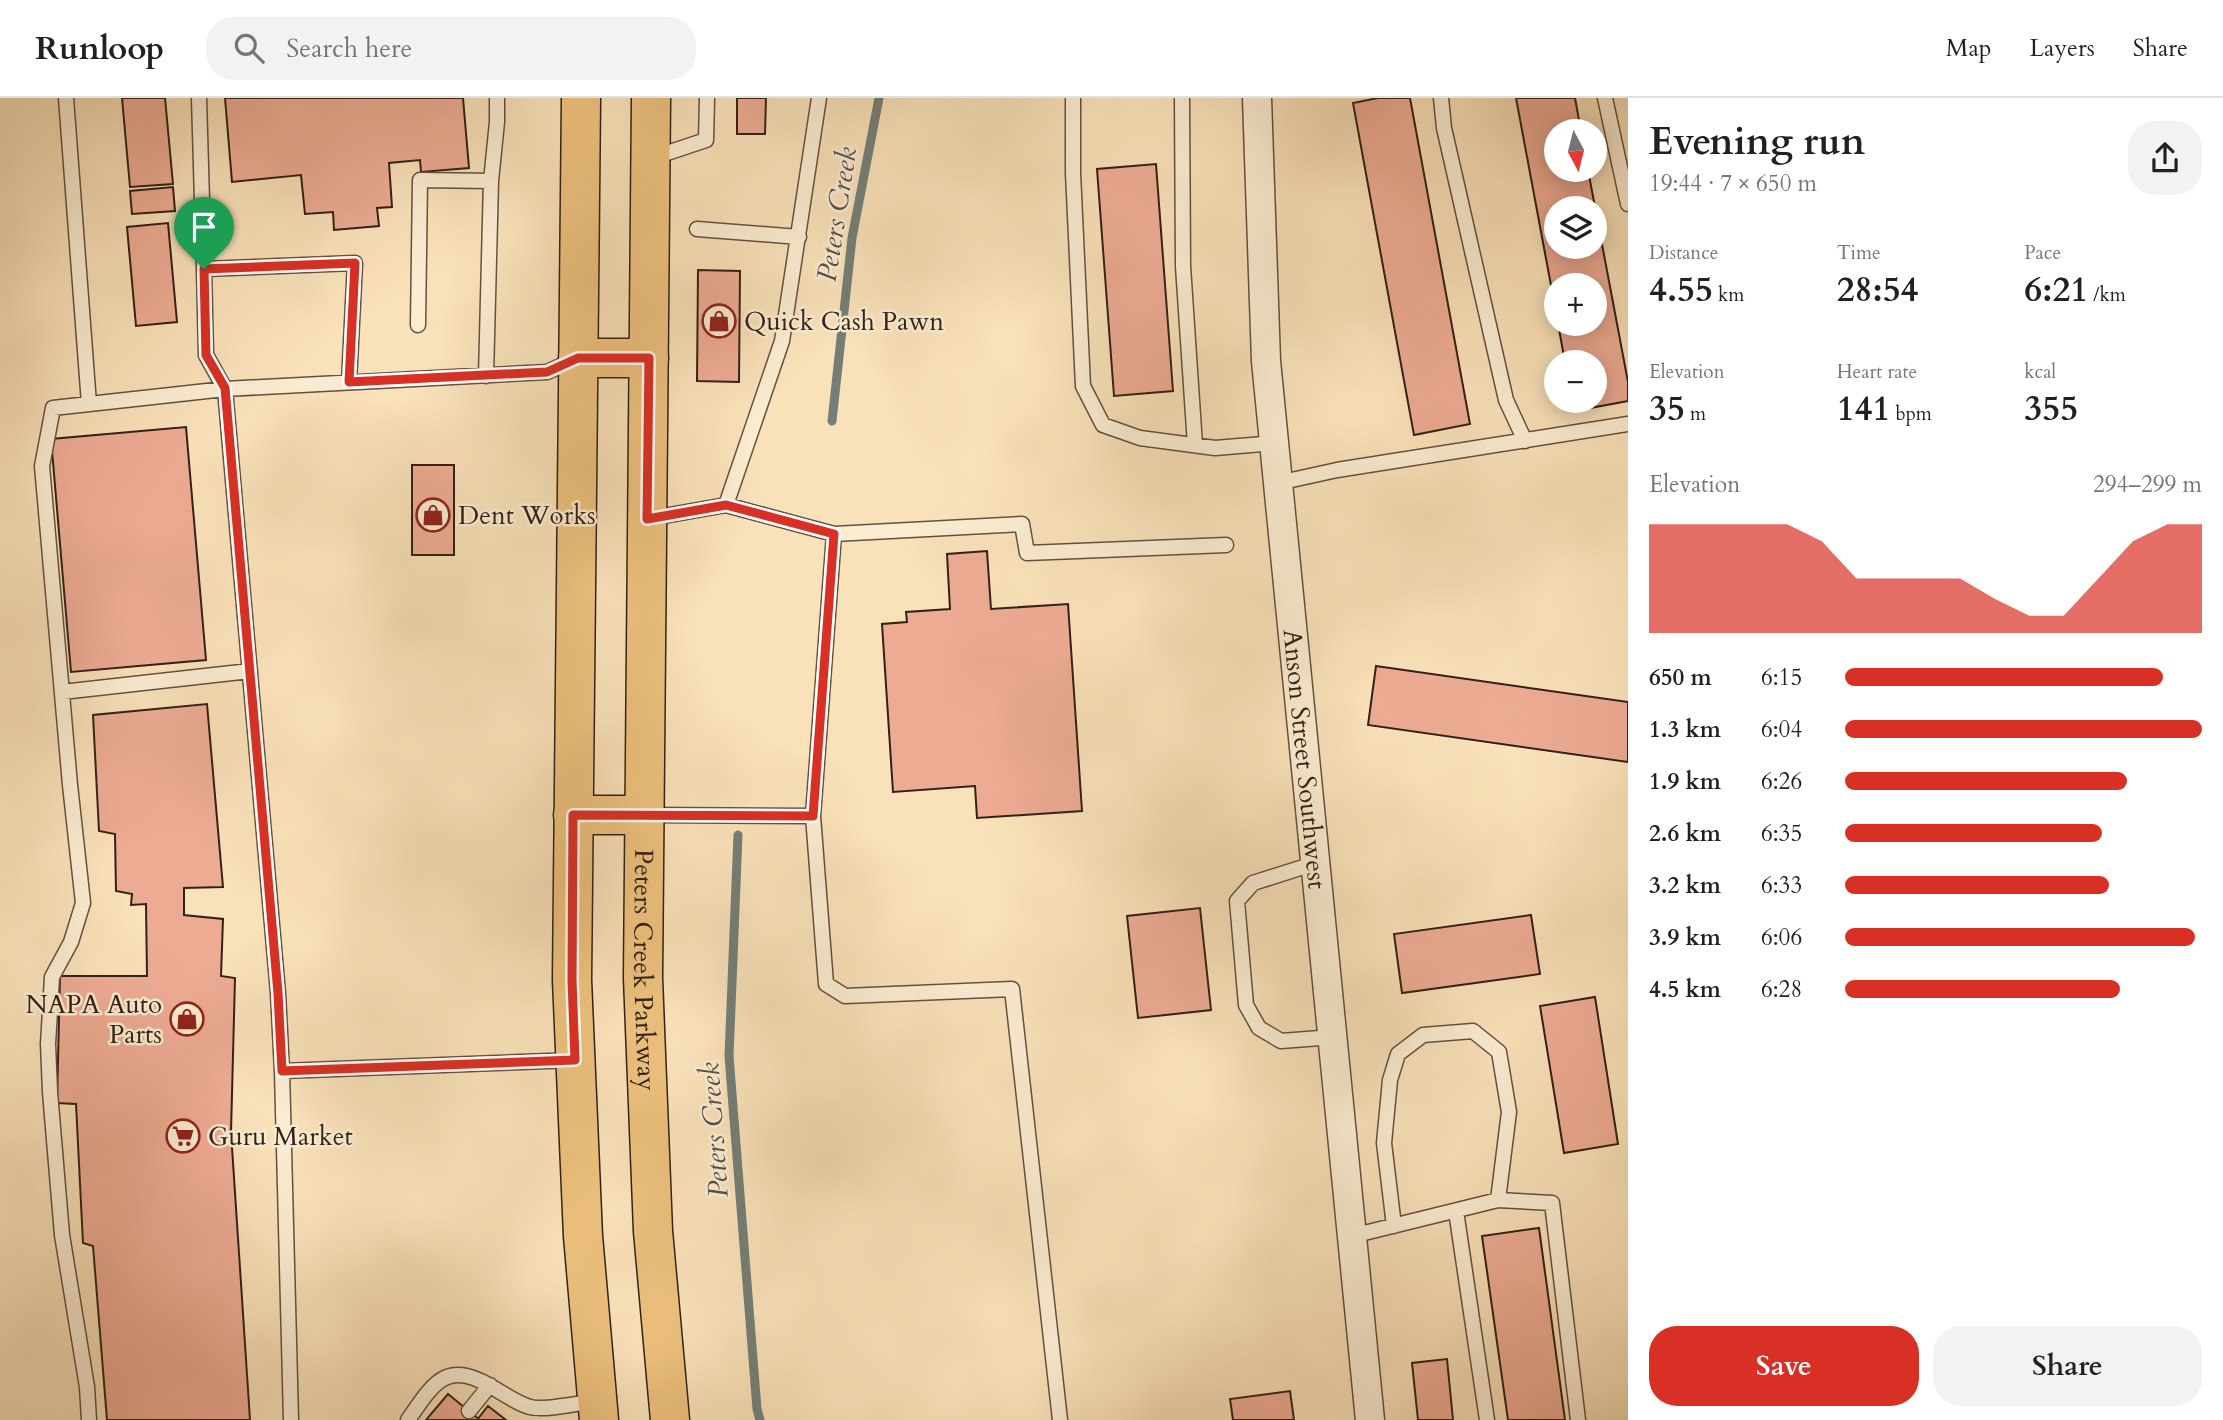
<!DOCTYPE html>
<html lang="en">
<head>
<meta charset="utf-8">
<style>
	body { margin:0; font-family:Cardo,serif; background:#f2f2f2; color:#202124; height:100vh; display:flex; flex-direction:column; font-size:26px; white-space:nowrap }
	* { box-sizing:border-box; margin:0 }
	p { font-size:23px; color:#757577 }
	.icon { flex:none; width:38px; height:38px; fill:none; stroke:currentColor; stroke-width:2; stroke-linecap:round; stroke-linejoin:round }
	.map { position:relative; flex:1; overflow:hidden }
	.side { display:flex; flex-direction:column; background:#fff; width:595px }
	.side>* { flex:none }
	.needle { width:46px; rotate:173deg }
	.controls { position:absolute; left:1544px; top:21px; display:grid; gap:14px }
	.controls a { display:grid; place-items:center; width:63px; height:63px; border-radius:50%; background:#fff; box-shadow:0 4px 18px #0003; font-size:35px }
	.pin { position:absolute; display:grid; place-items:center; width:60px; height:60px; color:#fff; margin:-72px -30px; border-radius:50% 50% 50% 0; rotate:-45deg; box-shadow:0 0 7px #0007 }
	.pin .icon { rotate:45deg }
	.round { display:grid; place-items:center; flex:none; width:74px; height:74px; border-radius:28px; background:#f2f2f2 }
	.headline { display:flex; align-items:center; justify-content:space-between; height:119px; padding:0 21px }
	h1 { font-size:38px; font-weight:700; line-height:52px }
	.figures { display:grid; grid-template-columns:repeat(3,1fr); gap:10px; height:119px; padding:7px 21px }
	.figures div { display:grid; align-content:center }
	.figures b { font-size:35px; font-weight:700 }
	.figures small { font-size:19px; font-weight:400 }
	.figures p { font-size:19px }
	.chart { height:196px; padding:14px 21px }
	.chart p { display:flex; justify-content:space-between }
	.chart svg { width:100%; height:126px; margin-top:7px; fill:#d93025; opacity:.7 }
	.action { display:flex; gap:14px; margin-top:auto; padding:14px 21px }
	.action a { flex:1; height:80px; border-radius:28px; background:#d93025; color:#fff; font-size:28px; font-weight:700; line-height:80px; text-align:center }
	.action a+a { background:#f2f2f2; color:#202124 }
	ul { padding:0 21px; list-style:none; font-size:23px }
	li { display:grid; grid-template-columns:112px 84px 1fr; align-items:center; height:52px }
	li i { height:18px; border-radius:9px; background:#d93025 }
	header { display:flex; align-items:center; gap:42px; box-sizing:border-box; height:98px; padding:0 35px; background:#fff; border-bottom:2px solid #e0e0e0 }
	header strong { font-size:33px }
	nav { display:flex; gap:38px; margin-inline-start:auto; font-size:24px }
	.search { width:490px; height:63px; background:#f2f2f2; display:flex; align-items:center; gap:18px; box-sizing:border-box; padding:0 24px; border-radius:28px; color:#757577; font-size:26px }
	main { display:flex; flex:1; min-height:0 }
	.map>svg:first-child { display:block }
</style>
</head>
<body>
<header>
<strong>Runloop</strong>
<div class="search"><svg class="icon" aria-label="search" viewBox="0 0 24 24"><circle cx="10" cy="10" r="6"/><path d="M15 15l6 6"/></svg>Search here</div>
<nav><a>Map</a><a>Layers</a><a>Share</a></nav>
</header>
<main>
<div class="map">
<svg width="1628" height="1322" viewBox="0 0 1628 1322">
	<rect width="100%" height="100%" fill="#f9e1b9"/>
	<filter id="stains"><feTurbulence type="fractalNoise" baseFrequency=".00286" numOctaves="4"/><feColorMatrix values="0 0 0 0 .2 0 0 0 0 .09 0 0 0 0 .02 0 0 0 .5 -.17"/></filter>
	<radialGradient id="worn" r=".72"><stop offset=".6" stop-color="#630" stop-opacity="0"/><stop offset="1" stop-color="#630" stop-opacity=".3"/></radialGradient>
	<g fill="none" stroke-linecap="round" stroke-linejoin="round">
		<path stroke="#747e77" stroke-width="9" d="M 832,323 L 852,140 L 879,0
			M 738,737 L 729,958 L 757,1311 L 760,1322"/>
	</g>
	<path fill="#edab93" stroke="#322116" stroke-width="2" fill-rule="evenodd" d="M 122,0 L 165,0 L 173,86 L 130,89 Z
		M 225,0 L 463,0 L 469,70 L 421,74 L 420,62 L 389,65 L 392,109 L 377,110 L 379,128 L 334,132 L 333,114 L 305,116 L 301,77 L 232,84 Z
		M 737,0 L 766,0 L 765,36 L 737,36 Z
		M 1378,0 L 1410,0 L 1470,326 L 1414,337 L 1353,5 Z
		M 1516,0 L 1575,0 L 1581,33 L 1556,33 L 1556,72 L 1588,72 L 1628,284 L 1628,303 L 1574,313 L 1572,303 L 1594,303 L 1594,264 L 1565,264 L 1558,226 L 1594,226 L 1594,187 L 1556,187 L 1556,214 ZM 1556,110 L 1594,110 L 1594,149 L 1556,149 Z
		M 1156,66 L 1173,293 L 1114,298 L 1097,71 Z
		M 173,89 L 175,113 L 132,116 L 130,93 Z
		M 168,125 L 177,224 L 136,228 L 127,129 Z
		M 698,172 L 740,173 L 739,284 L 697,283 Z
		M 186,329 L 206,562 L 71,574 L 51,341 Z
		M 412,367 L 454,367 L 454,457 L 412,457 Z
		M 987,453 L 991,511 L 1068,506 L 1082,713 L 977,720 L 975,688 L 893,694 L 882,526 L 907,524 L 906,514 L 950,511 L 947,456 Z
		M 1376,568 L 1628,604 L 1628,664 L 1368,627 Z
		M 207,606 L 223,789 L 184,790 L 184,817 L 223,821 L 221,878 L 235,880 L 231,1034 L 250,1322 L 107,1322 L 93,1148 L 83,1145 L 76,1006 L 57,1005 L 60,878 L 147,878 L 146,806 L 131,807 L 132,796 L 116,793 L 115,736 L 99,733 L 93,617 Z
		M 1200,810 L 1211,912 L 1138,920 L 1127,818 Z
		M 1531,817 L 1540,876 L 1402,895 L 1394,836 Z
		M 1595,899 L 1618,1046 L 1564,1055 L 1540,908 Z
		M 1539,1130 L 1565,1322 L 1508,1322 L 1482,1138 Z
		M 1447,1261 L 1453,1322 L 1418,1322 L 1412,1265 Z
		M 1290,1293 L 1294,1322 L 1233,1322 L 1230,1301 Z
		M 448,1296 L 480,1322 L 426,1322 Z
		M 488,1308 L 506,1322 L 477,1322 Z"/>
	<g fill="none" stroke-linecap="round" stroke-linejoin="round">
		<defs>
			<path id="lane" d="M 66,0 L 89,306
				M 199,0 L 204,171
				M 1073,0 L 1073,75 L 1083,288 L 1103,327 L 1140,340 L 1215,350 L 1274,345
				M 1182,0 L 1183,168 L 1195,347
				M 1441,0 L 1444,30 L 1506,302 L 1525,343
				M 1605,0 L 1628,106
				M 652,60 L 706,42 L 707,0
				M 491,83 L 497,24 L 497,0
				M 697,131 L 799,139
				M 418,227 L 420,82 L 491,83 L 486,278
				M 574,262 L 547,274 L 225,291 L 278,895 L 282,973 L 575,962
				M 1278,385 L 1337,372 L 1628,326
				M 726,407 L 834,436 L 1022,426 L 1027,455 L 1226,447
				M 647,421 L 726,407 L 782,243 L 819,0
				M 834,436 L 813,718 L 826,886 L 845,898 L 1012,891 L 1060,1322
				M 62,594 L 250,573
				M 647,717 L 813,718
				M 1316,765 L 1253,785 L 1237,803 L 1246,907 L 1259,930 L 1281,943 L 1333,939
				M 282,973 L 291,1322
				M 1456,1113 L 1487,1322
				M 1394,1128 L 1384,1045 L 1390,982 L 1398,956 L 1423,937 L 1473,933 L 1499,954 L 1509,1014 L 1498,1102
				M 1352,1138 L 1498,1102 L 1552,1105 L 1578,1322
				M 469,1313 L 490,1287
				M 89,1322 L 87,1289 L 62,1137 L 50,994 L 48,946 L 52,879 L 71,844 L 83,805 L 70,687 L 42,368 L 53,310 L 225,291 L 206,257 L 204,171 L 355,165 L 349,284
				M 408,1322 C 436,1281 448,1261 497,1292 C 507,1298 519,1306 530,1309 C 543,1313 580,1305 594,1303"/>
			<g id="street">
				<path id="s1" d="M 1257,0 L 1266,263 L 1370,1322"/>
			</g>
			<g id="primary">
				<path d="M 581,0 L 572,882 L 583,1138 L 599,1322"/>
				<path id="s2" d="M 651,0 L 643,880 L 653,1133 L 670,1322"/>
				<path d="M 578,260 L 649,260"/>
				<path d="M 573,717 L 644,717"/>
			</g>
		</defs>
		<use href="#lane" stroke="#64513f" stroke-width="17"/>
		<use href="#street" stroke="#64513f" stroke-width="31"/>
		<use href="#primary" stroke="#322116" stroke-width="41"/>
		<use href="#lane" stroke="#fbecd2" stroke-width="14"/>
		<use href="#street" stroke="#fbecd2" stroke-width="28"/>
		<use href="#primary" stroke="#ecc07c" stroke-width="38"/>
	</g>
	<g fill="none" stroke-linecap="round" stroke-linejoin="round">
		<defs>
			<path id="route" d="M 355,165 L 349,284 L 547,274 L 578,260 L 649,260 L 647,421 L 726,407 L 834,436 L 813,718 L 573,717 L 572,882 L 575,962 L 282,973 L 278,895 L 225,290 L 206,257 L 204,171 Z"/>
		</defs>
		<use href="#route" stroke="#fff" stroke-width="14"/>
		<use href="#route" stroke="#d93025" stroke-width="9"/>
	</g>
	<defs>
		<symbol id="shop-ring" viewBox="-11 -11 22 22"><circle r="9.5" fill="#fbecd2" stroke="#8f2418" stroke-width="1.5"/><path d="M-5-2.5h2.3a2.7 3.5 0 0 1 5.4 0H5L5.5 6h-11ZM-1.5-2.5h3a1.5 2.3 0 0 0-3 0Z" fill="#8f2418"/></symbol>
		<symbol id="supermarket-ring" viewBox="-11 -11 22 22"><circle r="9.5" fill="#fbecd2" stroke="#8f2418" stroke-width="1.5"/><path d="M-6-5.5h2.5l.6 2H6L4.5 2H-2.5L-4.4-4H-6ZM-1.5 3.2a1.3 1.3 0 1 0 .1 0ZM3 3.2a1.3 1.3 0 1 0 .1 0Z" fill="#8f2418"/></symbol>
	</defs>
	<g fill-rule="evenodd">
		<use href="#shop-ring" x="700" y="204" width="38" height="38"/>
		<use href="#shop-ring" x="414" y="398" width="38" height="38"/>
		<use href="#shop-ring" x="168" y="902" width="38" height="38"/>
		<use href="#supermarket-ring" x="164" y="1019" width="38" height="38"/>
	</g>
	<g text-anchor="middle" stroke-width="5" stroke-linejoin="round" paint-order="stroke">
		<g font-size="26" fill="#322116" stroke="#fbecd2" text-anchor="start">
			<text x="744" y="232">Quick Cash Pawn</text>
			<text x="458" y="426">Dent Works</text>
			<text x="162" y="915" text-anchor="end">NAPA Auto<tspan x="162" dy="30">Parts</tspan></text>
			<text x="208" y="1047">Guru Market</text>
		</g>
		<g font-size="26" fill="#322116" stroke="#fbecd2">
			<text dy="9" stroke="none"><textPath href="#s1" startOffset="663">Anson Street Southwest</textPath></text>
			<text dy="9" stroke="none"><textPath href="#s2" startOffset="872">Peters Creek Parkway</textPath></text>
		</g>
		<g font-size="28" font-style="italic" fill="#535046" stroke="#fbecd2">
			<text transform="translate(836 116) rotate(-81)" y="10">Peters Creek</text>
			<text transform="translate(713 1032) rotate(-94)" y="10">Peters Creek</text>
		</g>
	</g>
	<rect width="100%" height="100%" filter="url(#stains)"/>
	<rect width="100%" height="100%" fill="url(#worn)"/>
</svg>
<div class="controls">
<a><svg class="needle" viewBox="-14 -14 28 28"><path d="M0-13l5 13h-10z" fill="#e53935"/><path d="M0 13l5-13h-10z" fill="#757577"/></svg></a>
<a><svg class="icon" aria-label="layers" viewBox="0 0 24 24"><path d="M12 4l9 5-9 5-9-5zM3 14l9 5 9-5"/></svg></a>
<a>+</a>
<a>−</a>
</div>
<div class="pin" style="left:204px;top:171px;background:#1e9e55"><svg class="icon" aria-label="arrive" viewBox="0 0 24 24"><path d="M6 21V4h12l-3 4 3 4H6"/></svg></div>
</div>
<section class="side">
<div class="headline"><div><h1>Evening run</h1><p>19:44 · 7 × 650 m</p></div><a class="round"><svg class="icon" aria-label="share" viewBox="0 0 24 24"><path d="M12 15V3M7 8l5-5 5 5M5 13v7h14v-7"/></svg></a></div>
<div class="figures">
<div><p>Distance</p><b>4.55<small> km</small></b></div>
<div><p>Time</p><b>28:54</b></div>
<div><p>Pace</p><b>6:21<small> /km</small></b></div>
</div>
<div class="figures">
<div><p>Elevation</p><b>35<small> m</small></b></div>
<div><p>Heart rate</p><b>141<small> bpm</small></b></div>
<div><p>kcal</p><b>355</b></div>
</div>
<div class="chart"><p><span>Elevation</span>294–299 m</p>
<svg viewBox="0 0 160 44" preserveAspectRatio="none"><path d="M0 44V6L10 6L20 6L30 6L40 6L50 12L60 25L70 25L80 25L90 25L100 32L110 38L120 38L130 25L140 12L150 6L160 6V44z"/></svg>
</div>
<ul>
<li><b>650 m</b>6:15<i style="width:89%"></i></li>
<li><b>1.3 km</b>6:04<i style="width:100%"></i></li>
<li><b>1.9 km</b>6:26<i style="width:79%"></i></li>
<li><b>2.6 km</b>6:35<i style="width:72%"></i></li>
<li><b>3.2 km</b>6:33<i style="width:74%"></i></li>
<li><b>3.9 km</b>6:06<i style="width:98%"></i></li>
<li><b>4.5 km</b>6:28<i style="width:77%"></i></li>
</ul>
<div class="action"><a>Save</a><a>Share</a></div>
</section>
</main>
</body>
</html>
